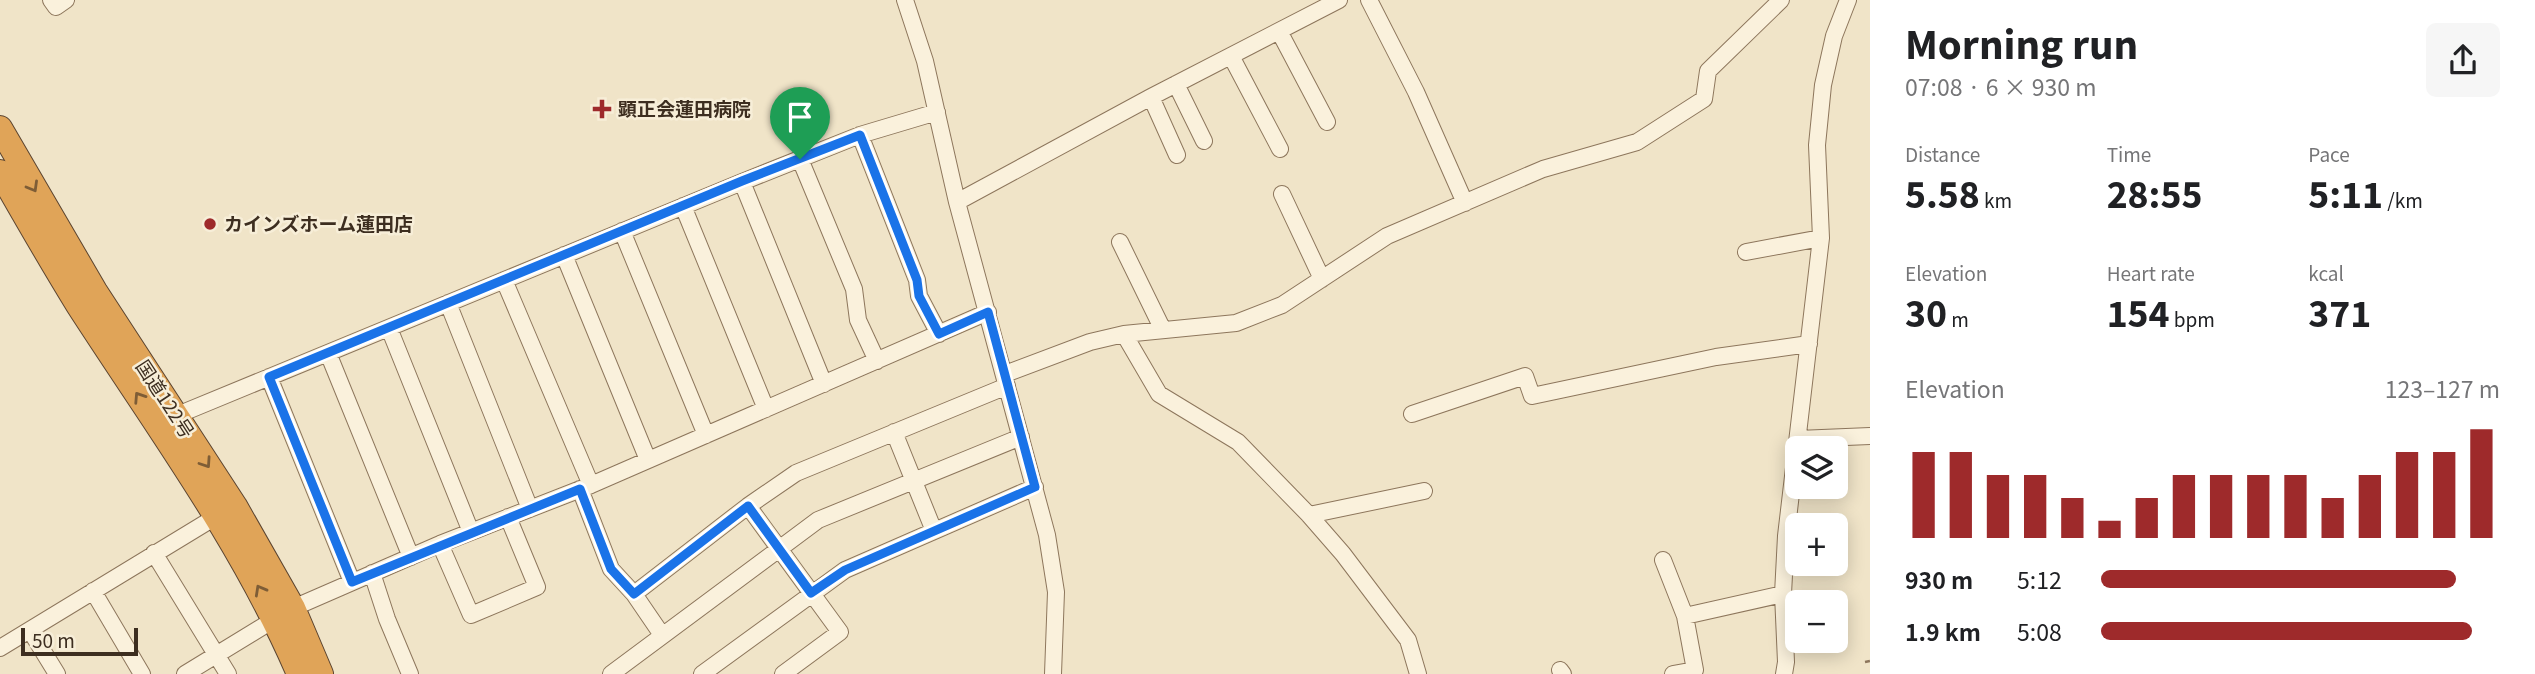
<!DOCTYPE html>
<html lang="en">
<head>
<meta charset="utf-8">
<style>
	body { margin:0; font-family:Georgia,"Noto Sans JP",serif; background:#f6f6f6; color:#202124; height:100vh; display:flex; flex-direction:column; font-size:26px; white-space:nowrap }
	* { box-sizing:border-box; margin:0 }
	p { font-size:23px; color:#757577 }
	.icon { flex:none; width:38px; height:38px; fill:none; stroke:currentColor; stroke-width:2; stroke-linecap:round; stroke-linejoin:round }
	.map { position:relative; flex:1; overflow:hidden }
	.panel { display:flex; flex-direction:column; background:#fff; width:665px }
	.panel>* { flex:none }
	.tools { position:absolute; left:1785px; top:436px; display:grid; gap:14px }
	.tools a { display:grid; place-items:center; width:63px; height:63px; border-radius:10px; background:#fff; box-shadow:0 4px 18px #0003; font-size:35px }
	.scale { position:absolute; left:21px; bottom:18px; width:117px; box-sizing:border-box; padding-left:7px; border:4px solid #3d2e20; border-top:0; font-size:19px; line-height:24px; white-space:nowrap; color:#3d2e20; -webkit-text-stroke:5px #f7eed8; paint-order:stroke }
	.pin { position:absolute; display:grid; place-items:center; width:60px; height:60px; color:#fff; margin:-72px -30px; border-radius:50% 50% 50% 0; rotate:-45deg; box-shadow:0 0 7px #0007 }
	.pin .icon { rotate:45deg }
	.round { display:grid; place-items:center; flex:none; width:74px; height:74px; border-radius:10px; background:#f6f6f6 }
	.head { display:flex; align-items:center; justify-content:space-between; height:119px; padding:0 35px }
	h1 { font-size:38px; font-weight:800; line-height:52px }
	.figures { display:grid; grid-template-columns:repeat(3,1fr); gap:10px; height:119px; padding:7px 35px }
	.figures div { display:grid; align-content:center }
	.figures b { font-size:35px; font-weight:800 }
	.figures small { font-size:19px; font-weight:400 }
	.figures p { font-size:19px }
	.chart { height:196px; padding:14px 35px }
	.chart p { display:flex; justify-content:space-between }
	.chart svg { width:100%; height:126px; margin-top:7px; stroke:#9e2a2b; stroke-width:6 }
	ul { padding:0 35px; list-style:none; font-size:23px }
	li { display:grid; grid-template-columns:112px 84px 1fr; align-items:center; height:52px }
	li i { height:18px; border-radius:9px; background:#9e2a2b }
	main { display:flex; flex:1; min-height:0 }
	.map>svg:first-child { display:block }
</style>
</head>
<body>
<main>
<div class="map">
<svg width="1870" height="674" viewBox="0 0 1870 674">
	<rect width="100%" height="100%" fill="#f0e4c8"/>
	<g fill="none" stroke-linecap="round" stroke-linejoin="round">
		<defs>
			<path id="minor" d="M 51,0 L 56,7 L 66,0
				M 905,0 L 925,61 L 957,202 L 1047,535 L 1056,592 L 1053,674
				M 1369,0 L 1416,92 L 1465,203
				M 1279,31 L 1327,122
				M 1231,56 L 1280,149
				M 1176,84 L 1204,141
				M 1151,97 L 1177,155
				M 860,135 L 917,280 L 919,296 L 939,334
				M 800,159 L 854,289 L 858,320 L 877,361
				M 742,182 L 824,384
				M 1282,194 L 1322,279
				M 957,202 L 1151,97 L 1339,0
				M 683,206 L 766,409
				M 622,231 L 706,435
				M 1120,242 L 1163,330
				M 1746,252 L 1821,238
				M 564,255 L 648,460
				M 504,280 L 591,485
				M 448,303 L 530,509
				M 389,328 L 471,532
				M 1124,334 L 1159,394 L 1238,442 L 1309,515 L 1343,554 L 1408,640 L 1418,674
				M 328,353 L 411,557
				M 1005,374 L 1090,342 L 1124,334 L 1236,323 L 1282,305 L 1387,236 L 1543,169 L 1637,142 L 1704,99 L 1708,71 L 1781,0
				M 269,377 L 352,582
				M 1412,414 L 1525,376 L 1532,396 L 1716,357 L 1809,344
				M 175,416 L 742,182 L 860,135 L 937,112
				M 894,432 L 934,531
				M 1798,439 L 1870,436
				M 580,489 L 611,569 L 634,594 L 662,635
				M 748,506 L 840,632 L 783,674
				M 1309,515 L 1424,491
				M 440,544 L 471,615 L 537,587 L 508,517
				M 154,553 L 228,674
				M 1663,560 L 1685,616
				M 372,573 L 387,619 L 410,674
				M 93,591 L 142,674
				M 634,594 L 748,506 L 796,473 L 1007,386
				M 30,630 L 57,674
				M 0,648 L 217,516
				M 1560,670 L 1563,674
				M 185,674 L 293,608 L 440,544 L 591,485 L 988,312
				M 611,674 L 818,520 L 1021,437
				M 702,674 L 845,570 L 1035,487
				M 1673,674 L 1695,670 L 1685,616 L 1783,594
				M 1784,674 L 1786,662 L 1783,594 L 1786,536 L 1821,238 L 1817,145 L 1823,85 L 1834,36 L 1848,0"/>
			<path id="highway" d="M 0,128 L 95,291 L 235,506 L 293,608 L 321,674
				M 0,172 C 25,216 51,261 78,305 C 156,426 242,541 299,674"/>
		</defs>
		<use href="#minor" stroke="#8d765c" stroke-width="18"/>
		<use href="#highway" stroke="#5b4430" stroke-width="26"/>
		<path stroke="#8d765c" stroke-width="2.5" stroke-dasharray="5 3.5" stroke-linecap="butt" d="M 1865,662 L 1870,661"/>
		<use href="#minor" stroke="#faf1dc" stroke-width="16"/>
		<use href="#highway" stroke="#e0a458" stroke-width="24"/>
	</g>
	<defs><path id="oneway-chevron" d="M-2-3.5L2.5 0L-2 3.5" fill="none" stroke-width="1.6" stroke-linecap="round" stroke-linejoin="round" transform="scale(1.75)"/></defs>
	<g stroke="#7e5d36">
		<use href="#oneway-chevron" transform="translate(33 187) rotate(60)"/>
		<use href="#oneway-chevron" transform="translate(139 397) rotate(-123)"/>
		<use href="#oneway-chevron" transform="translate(206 463) rotate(56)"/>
		<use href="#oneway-chevron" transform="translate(260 590) rotate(-119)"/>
	</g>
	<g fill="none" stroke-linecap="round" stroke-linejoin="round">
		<defs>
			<path id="route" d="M 860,135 L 917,280 L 919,296 L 939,334 L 988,312 L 1035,487 L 845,570 L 811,593 L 748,506 L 634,594 L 611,569 L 580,489 L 352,582 L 269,377 L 742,181 Z"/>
		</defs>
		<use href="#route" stroke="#fff" stroke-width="14"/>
		<use href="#route" stroke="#1a73e8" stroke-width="9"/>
	</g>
	<g fill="#9e2a2b" stroke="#f7eed8" stroke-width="2.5">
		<path d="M598.5 98.5h7v7h7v7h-7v7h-7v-7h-7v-7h7z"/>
		<circle cx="210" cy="224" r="7"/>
	</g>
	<g text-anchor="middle" stroke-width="5" stroke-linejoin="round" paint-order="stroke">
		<g font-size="19" font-weight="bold" fill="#3d2e20" stroke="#f7eed8" text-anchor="start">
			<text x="618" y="116">顕正会蓮田病院</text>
			<text x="224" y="231">カインズホーム蓮田店</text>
		</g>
		<g font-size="19" fill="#3d2e20" stroke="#f7eed8">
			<text transform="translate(165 399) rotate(57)" y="7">国道122号</text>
		</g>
	</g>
</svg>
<div class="tools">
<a><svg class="icon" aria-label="layers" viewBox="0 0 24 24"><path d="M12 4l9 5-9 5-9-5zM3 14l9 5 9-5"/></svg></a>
<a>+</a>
<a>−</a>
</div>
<div class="scale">50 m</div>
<div class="pin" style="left:800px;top:159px;background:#1e9e55"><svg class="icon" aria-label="arrive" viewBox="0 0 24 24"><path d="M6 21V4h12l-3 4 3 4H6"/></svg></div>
</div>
<section class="panel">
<div class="head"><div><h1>Morning run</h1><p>07:08 · 6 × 930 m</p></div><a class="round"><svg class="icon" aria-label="share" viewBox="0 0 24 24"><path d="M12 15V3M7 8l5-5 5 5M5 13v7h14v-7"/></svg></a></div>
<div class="figures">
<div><p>Distance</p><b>5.58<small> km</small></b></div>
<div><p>Time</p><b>28:55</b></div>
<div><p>Pace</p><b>5:11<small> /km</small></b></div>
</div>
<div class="figures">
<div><p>Elevation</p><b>30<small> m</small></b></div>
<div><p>Heart rate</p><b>154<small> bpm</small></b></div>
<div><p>kcal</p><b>371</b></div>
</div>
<div class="chart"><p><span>Elevation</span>123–127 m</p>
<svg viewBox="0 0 160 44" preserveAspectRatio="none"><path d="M5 44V14M15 44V14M25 44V22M35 44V22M45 44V30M55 44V38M65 44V30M75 44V22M85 44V22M95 44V22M105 44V22M115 44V30M125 44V22M135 44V14M145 44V14M155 44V6"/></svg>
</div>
<ul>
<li><b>930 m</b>5:12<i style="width:89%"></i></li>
<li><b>1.9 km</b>5:08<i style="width:93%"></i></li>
</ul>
</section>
</main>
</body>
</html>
